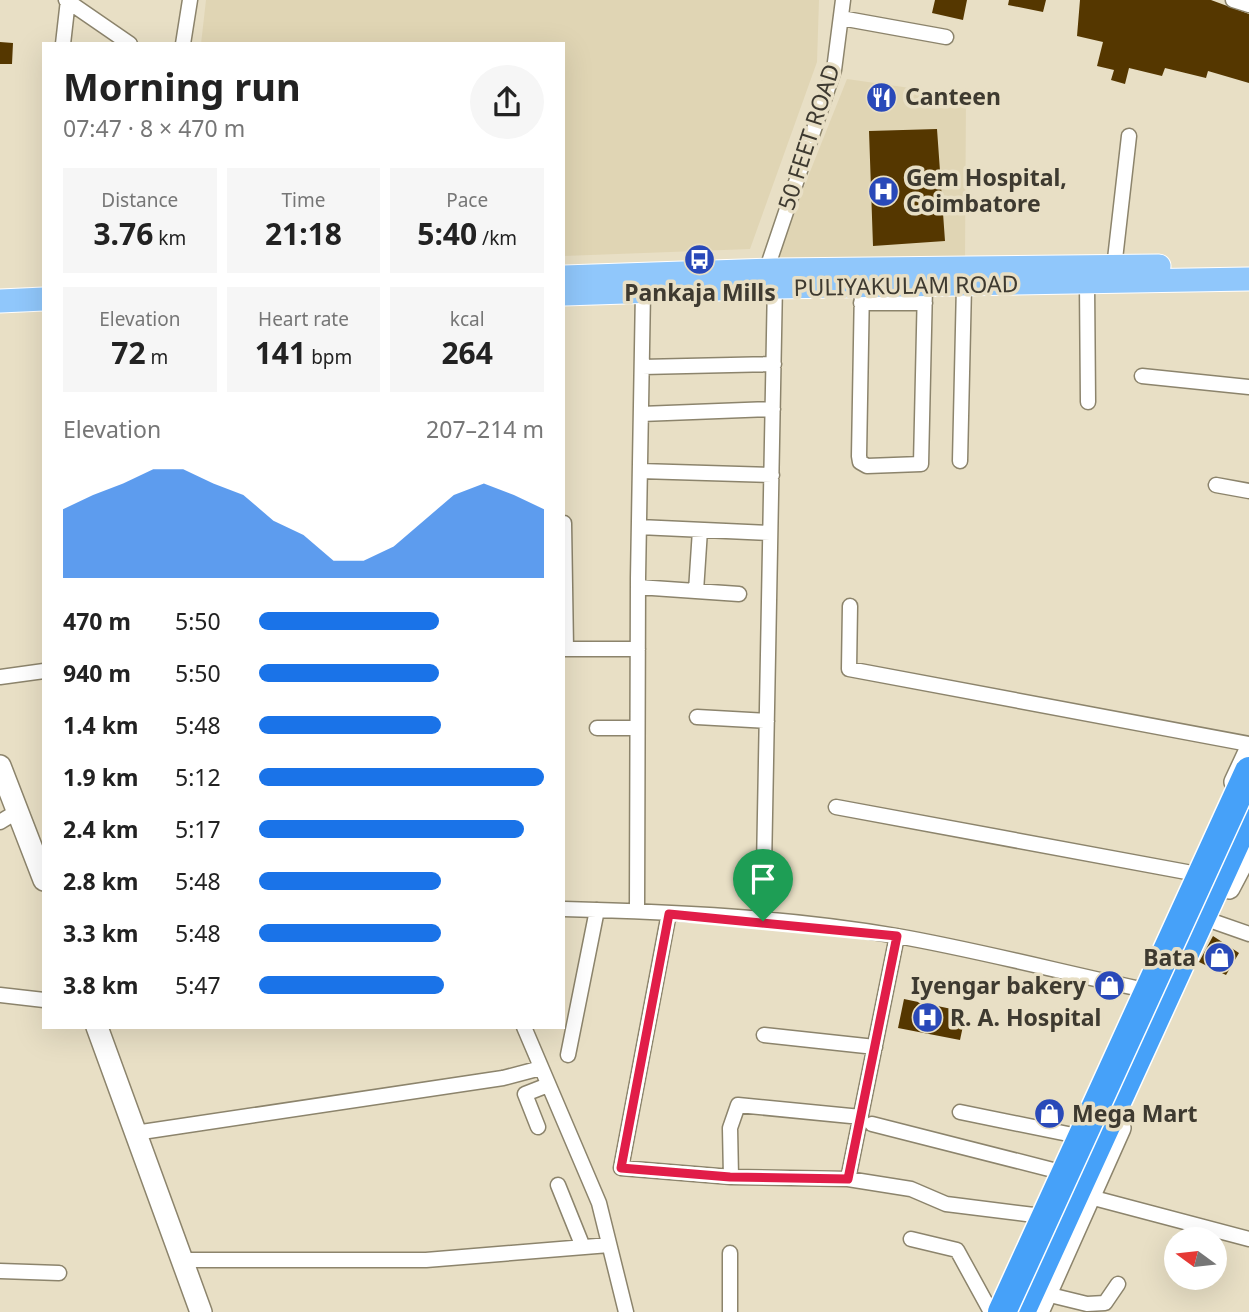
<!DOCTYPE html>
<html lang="en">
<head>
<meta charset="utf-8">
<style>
	body { margin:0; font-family:"Noto Sans",sans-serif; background:#f6f6f6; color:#222; height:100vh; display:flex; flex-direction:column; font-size:26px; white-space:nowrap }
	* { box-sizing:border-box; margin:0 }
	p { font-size:23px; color:#767676 }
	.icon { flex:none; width:38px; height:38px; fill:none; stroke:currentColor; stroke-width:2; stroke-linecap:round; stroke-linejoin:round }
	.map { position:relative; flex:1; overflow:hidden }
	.drawer { position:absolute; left:42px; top:42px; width:523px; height:987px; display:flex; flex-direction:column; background:#fff; border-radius:0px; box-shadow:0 7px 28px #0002 }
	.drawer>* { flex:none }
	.needle { width:46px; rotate:285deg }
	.controls { position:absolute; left:1164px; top:1227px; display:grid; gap:14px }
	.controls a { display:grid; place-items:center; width:63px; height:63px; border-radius:50%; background:#fff; box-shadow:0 7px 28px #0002; font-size:35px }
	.pin { position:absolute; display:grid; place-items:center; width:60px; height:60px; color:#fff; margin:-72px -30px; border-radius:50% 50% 50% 0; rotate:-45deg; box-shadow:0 0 7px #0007 }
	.pin .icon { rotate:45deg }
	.round { display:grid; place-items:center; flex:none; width:74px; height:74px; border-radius:37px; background:#f6f6f6 }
	.head { display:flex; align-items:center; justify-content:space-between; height:119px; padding:0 21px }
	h1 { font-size:38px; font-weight:700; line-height:52px }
	.stats { display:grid; grid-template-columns:repeat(3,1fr); gap:10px; height:119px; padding:7px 21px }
	.stats div { display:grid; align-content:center; border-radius:0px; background:#f6f6f6; text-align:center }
	.stats b { font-size:30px; font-weight:700 }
	.stats small { font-size:19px; font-weight:400 }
	.stats p { font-size:19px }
	.chart { height:196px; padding:14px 21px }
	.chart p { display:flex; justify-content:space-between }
	.chart svg { width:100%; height:126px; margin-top:7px; fill:#1a73e8; opacity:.7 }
	ul { padding:0 21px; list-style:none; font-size:23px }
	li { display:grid; grid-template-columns:112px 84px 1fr; align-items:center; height:52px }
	li i { height:18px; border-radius:9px; background:#1a73e8 }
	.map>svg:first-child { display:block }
</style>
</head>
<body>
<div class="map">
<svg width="1249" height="1312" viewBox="0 0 1249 1312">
	<rect width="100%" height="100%" fill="#e8dfc5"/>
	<path fill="#e0d5b4" d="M 206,0 L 819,0 L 817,62 L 750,249 L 564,256 L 564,44 L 201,44 Z
		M 847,79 L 966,96 L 965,259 L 774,262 Z"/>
	<path fill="#553700" d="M 935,0 L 967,0 L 963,20 L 932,13 Z
		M 1009,0 L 1046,0 L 1043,12 L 1008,5 Z
		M 1080,0 L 1211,0 L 1249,14 L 1249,83 L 1208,71 L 1206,78 L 1165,68 L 1162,76 L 1129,68 L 1125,84 L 1111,80 L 1114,70 L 1097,66 L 1103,42 L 1077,36 Z
		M 0,42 L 13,43 L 12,64 L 0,64 Z
		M 937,129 L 945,241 L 873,246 L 869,131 Z
		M 1213,936 L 1239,953 L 1226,975 L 1199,962 Z
		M 904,999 L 966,1012 L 960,1040 L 898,1028 Z"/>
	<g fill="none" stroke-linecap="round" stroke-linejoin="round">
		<defs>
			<path id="street" d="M 66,0 L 130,44
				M 1233,0 L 1249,5
				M 841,18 L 946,37
				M 63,44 L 68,0
				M 183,44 L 190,0
				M 1114,268 L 1129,136
				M 764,277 L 834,70 L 843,0
				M 1087,284 L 1088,402
				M 862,286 L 859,456 L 860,462 L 867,466 L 921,464 L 925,286
				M 861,303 L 925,303
				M 642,367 L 774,364
				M 1142,376 L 1249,387
				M 641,414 L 773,409
				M 960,461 L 964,285
				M 640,471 L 772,475
				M 1216,485 L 1249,491
				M 564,523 L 566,649
				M 639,527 L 770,533
				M 638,587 L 739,594
				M 696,591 L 700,530
				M 850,606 L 849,669 L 1249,744
				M 564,649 L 638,649
				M 0,677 L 44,671
				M 697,717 L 767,721
				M 597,728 L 637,728
				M 836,807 L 1192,873
				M 0,822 L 18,811
				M 564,909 C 674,912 788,917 897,936 C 977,950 1057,971 1136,988
				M 637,911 L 638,578 L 643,291
				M 669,913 L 621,1168 L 731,1177 L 848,1179 L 911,1189 L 946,1204 L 1034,1215
				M 763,921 L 775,282
				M 1212,921 L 1249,934
				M 0,995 L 44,1000
				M 524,1027 L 599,1203 L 626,1312
				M 764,1035 L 875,1047
				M 568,1055 L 597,910
				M 960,1112 L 1068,1134
				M 872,1124 L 1053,1170
				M 538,1127 L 525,1094 L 548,1085
				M 135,1133 L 503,1078 L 541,1068
				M 731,1177 L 730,1128 L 738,1105 L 861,1117
				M 848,1179 L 897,936
				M 558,1185 L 583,1247
				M 1090,1197 L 1249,1239
				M 911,1239 L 957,1250 L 991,1312
				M 181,1260 L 426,1260 L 609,1245
				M 0,1271 L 59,1273
				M 1046,1294 L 1087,1304 L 1105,1303 L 1118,1284
				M 730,1312 L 730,1253"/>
			<path id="secondary" d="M 0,766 L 44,880
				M 1235,782 L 1249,752
				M 1229,888 L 1249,850
				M 97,1027 L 201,1312
				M 1038,1312 L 1120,1128"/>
			<path id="primary" d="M 564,277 L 775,270 L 1159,266
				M 564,294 L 776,287 L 1249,279
				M 0,301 L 44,299"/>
			<path id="highway" d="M 1021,1312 L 1249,813"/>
		</defs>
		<use href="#street" stroke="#8c846c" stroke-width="17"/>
		<use href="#secondary" stroke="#8c846c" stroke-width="24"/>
		<use href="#primary" stroke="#fff" stroke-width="25"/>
		<use href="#highway" stroke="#fff" stroke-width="31"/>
		<use href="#street" stroke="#fff" stroke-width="14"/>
		<use href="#secondary" stroke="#fff" stroke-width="21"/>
		<use href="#primary" stroke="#90c7fb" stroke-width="23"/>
		<use href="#highway" stroke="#46a1f9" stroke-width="28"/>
		<defs>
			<path id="highway-bridge" d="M 1002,1312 L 1249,771"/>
		</defs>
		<use href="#highway-bridge" stroke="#fff" stroke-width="31" stroke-linecap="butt"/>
		<use href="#highway-bridge" stroke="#46a1f9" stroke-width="28"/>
	</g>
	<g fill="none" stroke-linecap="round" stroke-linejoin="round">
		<defs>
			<path id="route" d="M 669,914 L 897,936 L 848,1179 L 730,1177 L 621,1168 Z"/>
		</defs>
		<use href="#route" stroke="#fff" stroke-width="14"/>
		<use href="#route" stroke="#e11d48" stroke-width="9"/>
	</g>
	<defs>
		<symbol id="restaurant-disc" viewBox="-11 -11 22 22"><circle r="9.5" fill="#2949b9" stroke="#e8dfc5"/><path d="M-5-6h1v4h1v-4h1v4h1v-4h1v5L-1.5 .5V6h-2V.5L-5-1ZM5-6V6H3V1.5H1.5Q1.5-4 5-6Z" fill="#fff"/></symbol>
		<symbol id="hospital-disc" viewBox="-11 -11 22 22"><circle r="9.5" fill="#2949b9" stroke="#e8dfc5"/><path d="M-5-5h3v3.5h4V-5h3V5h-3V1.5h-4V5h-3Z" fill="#fff"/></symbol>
		<symbol id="bus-disc" viewBox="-11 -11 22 22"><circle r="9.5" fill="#2949b9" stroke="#e8dfc5"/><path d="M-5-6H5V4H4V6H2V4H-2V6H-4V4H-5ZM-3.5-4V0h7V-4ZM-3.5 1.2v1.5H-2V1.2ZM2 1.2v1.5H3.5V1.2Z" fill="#fff"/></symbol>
		<symbol id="shop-disc" viewBox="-11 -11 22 22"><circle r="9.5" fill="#2949b9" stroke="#e8dfc5"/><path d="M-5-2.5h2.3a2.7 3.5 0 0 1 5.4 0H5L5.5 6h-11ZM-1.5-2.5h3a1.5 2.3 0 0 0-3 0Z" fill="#fff"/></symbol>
	</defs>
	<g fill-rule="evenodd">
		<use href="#restaurant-disc" x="864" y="80" width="35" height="35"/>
		<use href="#hospital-disc" x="866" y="174" width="35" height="35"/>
		<use href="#bus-disc" x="682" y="242" width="35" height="35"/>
		<use href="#shop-disc" x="1202" y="940" width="35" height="35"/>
		<use href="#shop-disc" x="1092" y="968" width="35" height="35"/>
		<use href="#hospital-disc" x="910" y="1000" width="35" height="35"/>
		<use href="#shop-disc" x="1032" y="1096" width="35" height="35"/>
	</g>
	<g text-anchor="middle" stroke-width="7" stroke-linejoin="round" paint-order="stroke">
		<g font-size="23" font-weight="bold" fill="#3e3a30" stroke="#e8dfc5" text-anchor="start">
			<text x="905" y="105">Canteen</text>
			<text x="906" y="186">Gem Hospital,<tspan x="906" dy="26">Coimbatore</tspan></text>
			<text x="700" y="301" text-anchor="middle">Pankaja Mills</text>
			<text x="1196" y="966" text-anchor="end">Bata</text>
			<text x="1086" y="994" text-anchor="end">Iyengar bakery</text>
			<text x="950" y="1026">R. A. Hospital</text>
			<text x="1072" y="1122">Mega Mart</text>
		</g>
		<g font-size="23" fill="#3e3a30" stroke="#e8dfc5">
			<text transform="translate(809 137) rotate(-72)" y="8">50 FEET ROAD</text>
			<text transform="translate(906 286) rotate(-1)" y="8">PULIYAKULAM ROAD</text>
		</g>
	</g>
</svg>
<div class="controls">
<a><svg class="needle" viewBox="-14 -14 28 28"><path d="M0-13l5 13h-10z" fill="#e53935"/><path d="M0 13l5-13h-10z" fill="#767676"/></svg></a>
</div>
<div class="pin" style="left:763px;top:921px;background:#1e9e55"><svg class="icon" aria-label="arrive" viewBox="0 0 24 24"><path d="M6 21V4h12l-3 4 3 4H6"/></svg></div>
<section class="drawer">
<div class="head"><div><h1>Morning run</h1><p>07:47 · 8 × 470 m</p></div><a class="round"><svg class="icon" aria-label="share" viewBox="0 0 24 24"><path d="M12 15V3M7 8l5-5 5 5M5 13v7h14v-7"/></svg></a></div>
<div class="stats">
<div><p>Distance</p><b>3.76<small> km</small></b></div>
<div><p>Time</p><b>21:18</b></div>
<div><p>Pace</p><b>5:40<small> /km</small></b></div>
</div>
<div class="stats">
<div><p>Elevation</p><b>72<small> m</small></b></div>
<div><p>Heart rate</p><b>141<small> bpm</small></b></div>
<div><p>kcal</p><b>264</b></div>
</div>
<div class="chart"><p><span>Elevation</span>207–214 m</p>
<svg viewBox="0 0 160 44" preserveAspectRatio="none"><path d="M0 44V20L10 15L20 11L30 6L40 6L50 11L60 15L70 24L80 29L90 38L100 38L110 33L120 24L130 15L140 11L150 15L160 20V44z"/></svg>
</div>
<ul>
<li><b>470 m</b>5:50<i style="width:63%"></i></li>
<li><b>940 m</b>5:50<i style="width:63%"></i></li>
<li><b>1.4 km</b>5:48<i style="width:64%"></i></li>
<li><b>1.9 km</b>5:12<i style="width:100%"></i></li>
<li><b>2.4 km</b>5:17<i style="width:93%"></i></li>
<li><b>2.8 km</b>5:48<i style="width:64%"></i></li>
<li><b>3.3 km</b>5:48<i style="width:64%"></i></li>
<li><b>3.8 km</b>5:47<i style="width:65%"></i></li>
</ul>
</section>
</div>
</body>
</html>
